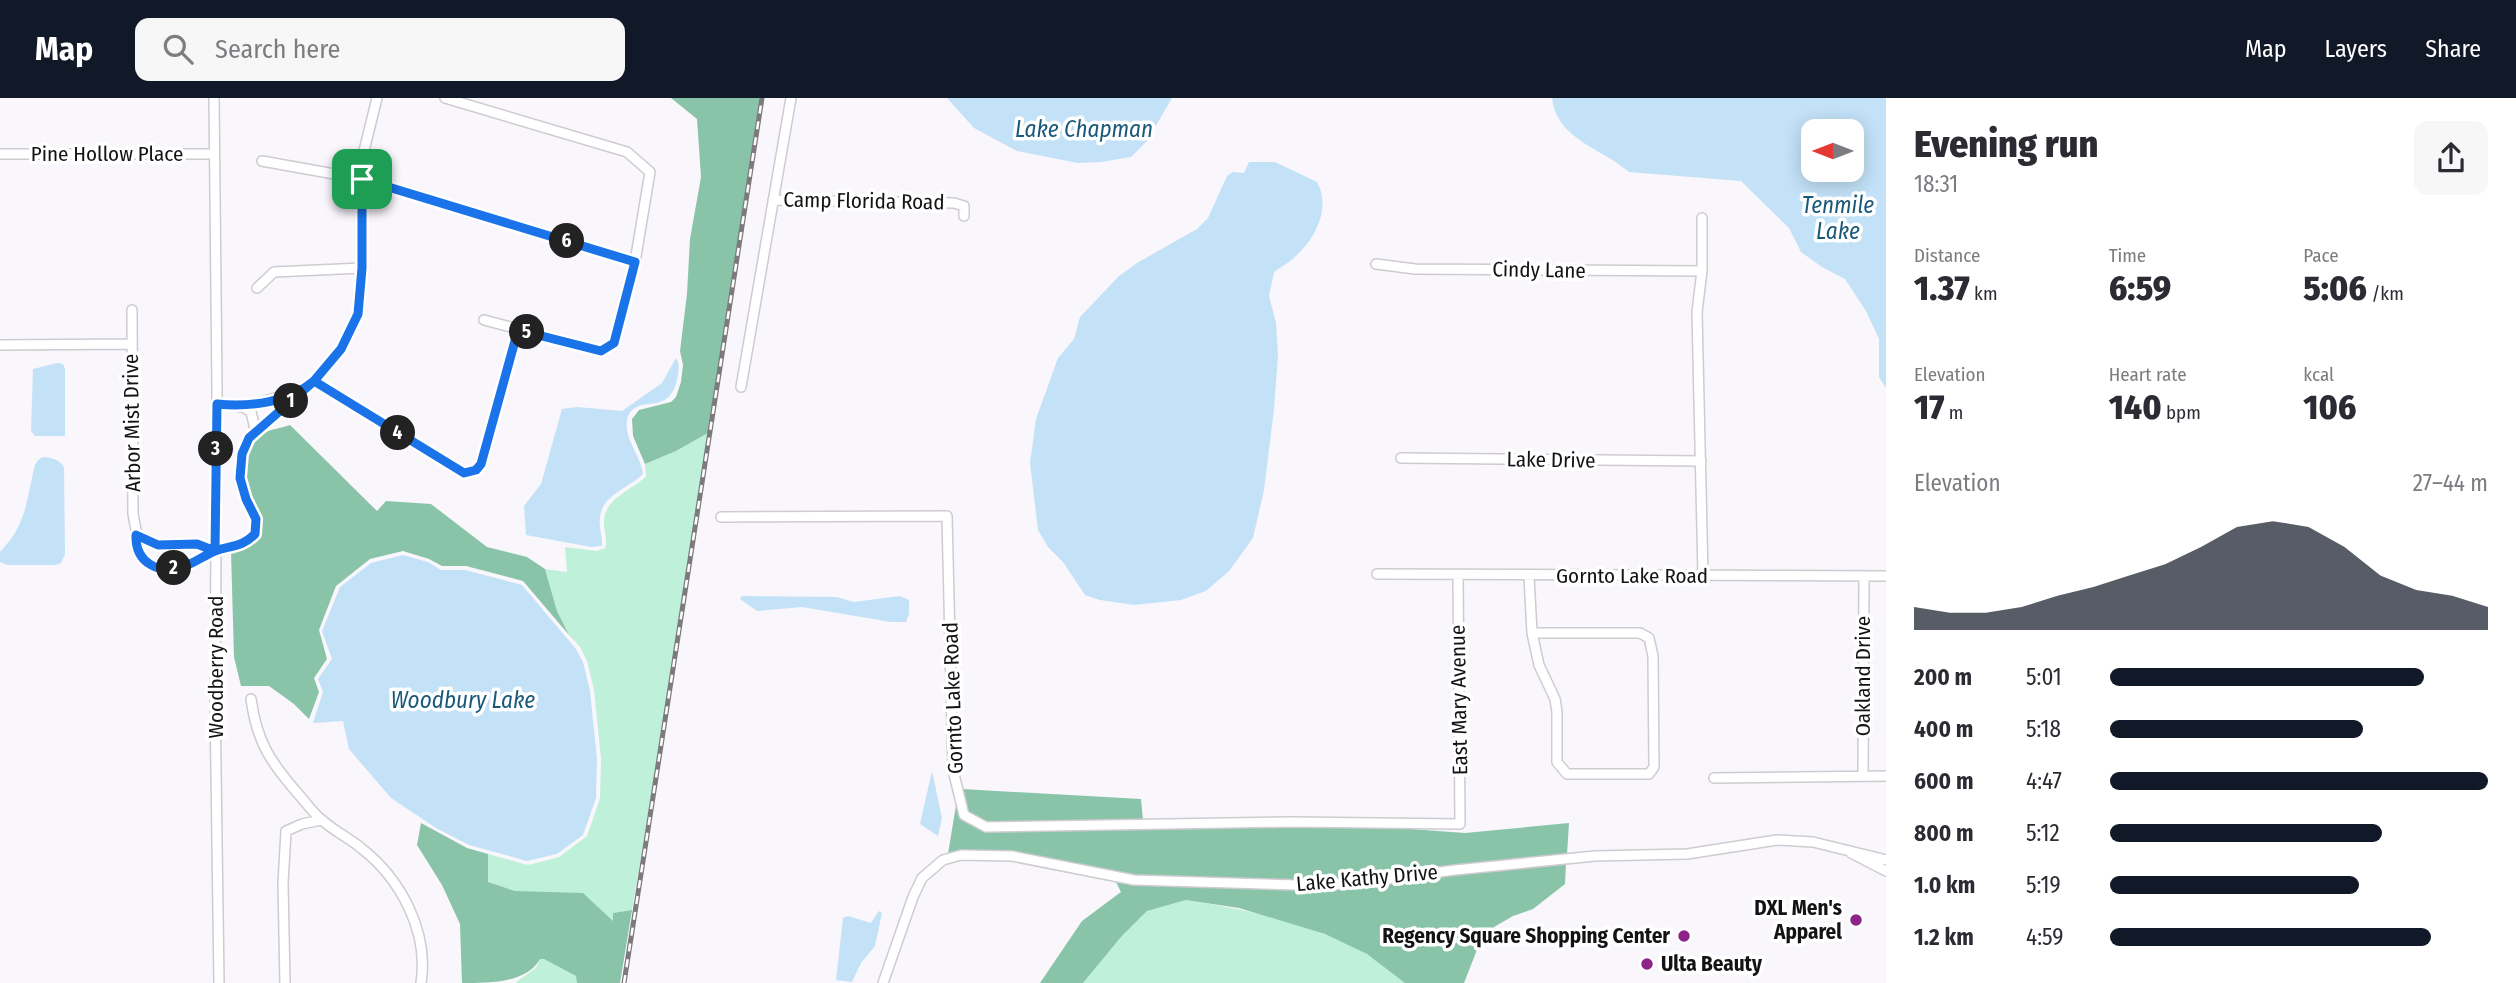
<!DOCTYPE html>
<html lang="en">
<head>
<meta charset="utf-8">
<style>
	body { margin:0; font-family:"Fira Sans Condensed",sans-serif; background:#f7f7f7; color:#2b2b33; height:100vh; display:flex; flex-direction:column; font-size:26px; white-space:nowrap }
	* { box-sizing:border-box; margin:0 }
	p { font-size:23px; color:#7c7c81 }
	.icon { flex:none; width:38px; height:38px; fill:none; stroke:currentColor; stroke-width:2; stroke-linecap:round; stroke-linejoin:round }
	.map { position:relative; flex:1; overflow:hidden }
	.side { display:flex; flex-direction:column; background:#fff; width:630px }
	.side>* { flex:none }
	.needle { width:46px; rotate:270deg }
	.controls { position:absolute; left:1801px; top:21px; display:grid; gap:14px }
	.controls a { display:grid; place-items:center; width:63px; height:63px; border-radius:14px; background:#fff; box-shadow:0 4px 18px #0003; font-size:35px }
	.pin { position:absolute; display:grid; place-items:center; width:60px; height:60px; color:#fff; margin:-30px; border-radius:14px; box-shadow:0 4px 10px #0006 }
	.km { position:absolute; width:35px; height:35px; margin:-18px; border-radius:50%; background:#222; color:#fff; font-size:19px; line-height:35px; text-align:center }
	.round { display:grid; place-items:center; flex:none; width:74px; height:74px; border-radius:14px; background:#f7f7f7 }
	.summary { display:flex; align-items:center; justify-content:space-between; height:119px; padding:0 28px }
	h1 { font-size:38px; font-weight:800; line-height:52px }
	.metrics { display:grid; grid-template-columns:repeat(3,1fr); gap:10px; height:119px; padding:7px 28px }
	.metrics div { display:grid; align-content:center }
	.metrics b { font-size:35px; font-weight:800 }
	.metrics small { font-size:19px; font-weight:400 }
	.metrics p { font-size:19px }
	.chart { height:196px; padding:14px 28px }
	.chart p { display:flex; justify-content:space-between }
	.chart svg { width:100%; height:126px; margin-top:7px; fill:#111827; opacity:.7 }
	ul { padding:0 28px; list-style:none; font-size:23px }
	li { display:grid; grid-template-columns:112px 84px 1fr; align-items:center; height:52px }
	li i { height:18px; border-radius:9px; background:#111827 }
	header { display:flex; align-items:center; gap:42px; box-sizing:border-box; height:98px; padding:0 35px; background:#111827; color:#fff }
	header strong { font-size:33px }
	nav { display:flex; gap:38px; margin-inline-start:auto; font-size:24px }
	.search { width:490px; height:63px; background:#f7f7f7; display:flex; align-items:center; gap:18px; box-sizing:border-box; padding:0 24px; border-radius:14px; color:#7c7c81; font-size:26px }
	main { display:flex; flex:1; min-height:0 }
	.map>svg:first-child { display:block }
</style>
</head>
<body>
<header>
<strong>Map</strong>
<div class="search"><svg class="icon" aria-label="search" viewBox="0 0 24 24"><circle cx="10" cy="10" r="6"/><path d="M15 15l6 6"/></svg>Search here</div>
<nav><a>Map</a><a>Layers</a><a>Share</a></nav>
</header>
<main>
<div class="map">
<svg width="1886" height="885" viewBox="0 0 1886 885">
	<rect width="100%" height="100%" fill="#f9f6fc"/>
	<path fill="#bff1da" d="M 708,335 L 688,476 L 632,812 L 614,815 L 613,824 L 540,795 L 515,793 L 488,784 L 488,756 L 528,767 L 559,759 L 587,738 L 600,700 L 601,661 L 594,592 L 587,563 L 580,549 L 569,537 L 557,513 L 545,471 L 567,474 L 565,449 L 597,453 L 605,450 C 608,440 603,432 604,422 C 606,399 633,392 646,378 L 645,366 L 676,353 Z
		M 1186,802 C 1257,813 1353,833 1405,885 L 1083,885 L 1121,839 L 1147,813 Z
		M 540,861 L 544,861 L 577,878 L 577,885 L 515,885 L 536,870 Z"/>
	<path fill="#89c4a9" d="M 671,0 L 760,0 L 708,335 L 676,353 L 645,366 L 633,338 L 632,321 L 639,312 L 671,304 L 676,299 L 681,284 L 683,267 L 680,253 L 687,196 L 690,141 L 701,79 L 697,21 Z
		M 290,327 L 377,413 L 386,403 L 431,406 L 487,449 L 527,459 L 545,471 L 557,513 L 569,537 L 523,483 L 466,468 L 442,468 L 429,461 L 403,453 L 370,461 L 336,488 L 319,532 L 327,561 L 314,580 L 319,594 L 309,621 L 294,606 L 269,588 L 241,588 L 234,559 L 231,454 L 245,450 L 258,439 C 263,422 255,414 250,398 C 242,376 244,347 264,335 C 271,331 282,330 290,327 Z
		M 962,691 L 1141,701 L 1143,722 L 987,725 L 968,714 Z
		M 956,707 L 961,721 L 983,732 L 1293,728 L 1383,729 L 1465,735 L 1569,725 L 1567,757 L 1449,768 L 1348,782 L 1297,783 L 1135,778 L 1002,753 L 967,753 L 948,756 Z
		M 421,725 L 467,750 L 488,756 L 488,784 L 515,793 L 583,795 L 613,823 L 613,815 L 632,812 L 620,885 L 577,885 L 576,878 L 544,861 L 540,861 C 527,885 490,885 462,885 L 460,826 L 442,787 L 417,747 Z
		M 1566,765 L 1565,786 L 1533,811 L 1513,818 L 1494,829 L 1480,844 L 1464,885 L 1405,885 L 1367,856 L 1325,836 L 1239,810 L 1186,802 L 1147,813 L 1121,839 L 1083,885 L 1040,885 L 1082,823 L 1121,794 L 1116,784 L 1154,788 L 1327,792 Z"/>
	<path fill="#c3e2f7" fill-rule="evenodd" d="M 947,0 L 1172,0 L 1147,43 L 1131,59 L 1101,64 L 1078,65 L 1017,53 L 974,30 Z
		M 1552,0 L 1886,0 L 1886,290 L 1879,279 L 1879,241 L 1866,213 L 1845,181 L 1822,169 L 1801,154 L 1789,130 L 1741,83 L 1629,74 C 1602,50 1557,42 1552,0 ZM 1813,33 L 1852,33 L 1852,72 L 1813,72 Z
		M 1249,64 L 1275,64 L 1317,84 C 1331,109 1316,140 1296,158 C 1290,164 1281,169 1274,174 L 1269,198 L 1276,225 L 1278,257 L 1274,311 L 1264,392 L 1253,440 L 1229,473 L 1206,493 L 1181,502 L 1134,507 L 1100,502 L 1085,497 L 1063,464 L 1048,449 L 1038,432 L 1030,365 L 1036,321 L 1058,260 L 1074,241 L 1080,219 L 1119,178 L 1137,165 L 1197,131 L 1208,120 L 1227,78 L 1233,74 L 1244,75 Z
		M 676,260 C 680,266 679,273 677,281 C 669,322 633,292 627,323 C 624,341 641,358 643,376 C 629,390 603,396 600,419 C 598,429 603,438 602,448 L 591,449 L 526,437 L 524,408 L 541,386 L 562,311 L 577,309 L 622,313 L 662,285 Z
		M 57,265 L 63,266 L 65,271 L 65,338 L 35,338 L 31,333 L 33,271 Z
		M 43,359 C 52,360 59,361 64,369 L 65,456 L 61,465 L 56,467 L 8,467 L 0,464 L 0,454 C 27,426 26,403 35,367 L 38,362 Z
		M 403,457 L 428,464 L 441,472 L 465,472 L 522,487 L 576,551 L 583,564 L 590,593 L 597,661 L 596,700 L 583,737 L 557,756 L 527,763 L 469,747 L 436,730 L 391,700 L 349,651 L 343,623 L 313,625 L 323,594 L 318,581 L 332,561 L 322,533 L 340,489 L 371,465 Z
		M 742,498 L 837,499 L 854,504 L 900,498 L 909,502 L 909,516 L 906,524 L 891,524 L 802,509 L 757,513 L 740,501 Z
		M 932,673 L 942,720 L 938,738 L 920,726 Z
		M 879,813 L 882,815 L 875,848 L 861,865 L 852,884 L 836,882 L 843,820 L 848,818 L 871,825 Z"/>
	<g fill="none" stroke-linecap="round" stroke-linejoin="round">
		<defs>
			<path id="minor" d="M 214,0 L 217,291 L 215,601 L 219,885
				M 445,0 L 627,54 L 650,74 L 635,164 L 614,245 L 601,253 L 484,222
				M 0,56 L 214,56
				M 262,63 L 362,81 L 635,164
				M 773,102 L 954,105 L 964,108 L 964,118
				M 1702,120 L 1702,173 L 1697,214 L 1703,478
				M 1376,166 L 1415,171 L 1702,173
				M 257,190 L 274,174 L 362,170
				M 132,212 L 133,416 L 137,437
				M 0,247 L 131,246
				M 314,283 L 464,375 L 476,372 L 481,366 L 518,232
				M 741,289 L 791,0
				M 217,306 L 243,309 L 300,293
				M 243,309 L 251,314 L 256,335
				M 1401,360 L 1701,363
				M 721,419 L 947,418 L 953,672 L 964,717 L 986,729 L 1293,724 L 1460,726 L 1458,478
				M 215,453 L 197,446 L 158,447 L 137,437 C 135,465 160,478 185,468 C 196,464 205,457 215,453 C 232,447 241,449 255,436 L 256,421 L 246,401 L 240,380 L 242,356 L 249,340 L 314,283 L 341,251 L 358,216 L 362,170 L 363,57 L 377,0
				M 1377,476 L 1886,478
				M 1529,478 L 1532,535 L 1539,567 L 1555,601 L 1557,614 L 1557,664 L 1567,676 L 1649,676 L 1654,669 L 1653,558 L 1649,540 L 1640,535 L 1532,535
				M 251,601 C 257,645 271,665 300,698 C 307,706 314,716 322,722 C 334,733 349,740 361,750 C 401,781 429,834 421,885
				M 1863,678 L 1864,478
				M 1714,680 L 1886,678
				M 1851,755 L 1886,773
				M 285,885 L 283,785 L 286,733 L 302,726 L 321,722
				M 883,885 L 913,799 L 922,780 L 943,762 L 961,757 L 1012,758 L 1134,782 L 1297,787 L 1349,786 L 1455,772 L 1595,758 L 1687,756 L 1777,742 L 1813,744 L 1886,762"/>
		</defs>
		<use href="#minor" stroke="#cecbd1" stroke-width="12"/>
		<use href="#minor" stroke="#fff" stroke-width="9"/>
		<defs>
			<path id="rail" d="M 624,885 L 762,0"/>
		</defs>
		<use href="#rail" stroke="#7c7a7d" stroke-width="5"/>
		<use href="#rail" stroke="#fff" stroke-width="2.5" stroke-dasharray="8" stroke-linecap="butt"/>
	</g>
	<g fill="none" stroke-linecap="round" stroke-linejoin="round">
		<defs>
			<path id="route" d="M 362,81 L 362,170 L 358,216 L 341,251 L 314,283 L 249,340 L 242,356 L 240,380 L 246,401 L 256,421 L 255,436 C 241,450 232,447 215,453 C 205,457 196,464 185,468 C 160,478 135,465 136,437 L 158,447 L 197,446 L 215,453 L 217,306 C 249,309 289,305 314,283 L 464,375 L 476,372 L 481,366 L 518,232 L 601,253 L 614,245 L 635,164 L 362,81"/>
		</defs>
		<use href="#route" stroke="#fff" stroke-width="14"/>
		<use href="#route" stroke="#1a73e8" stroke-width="9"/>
	</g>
	<g fill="#8e2488" stroke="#fff" stroke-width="2.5">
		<circle cx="1856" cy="822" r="7"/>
		<circle cx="1684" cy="838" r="7"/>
		<circle cx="1647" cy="866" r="7"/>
	</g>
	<g text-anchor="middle" stroke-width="7" stroke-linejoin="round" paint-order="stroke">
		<g font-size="21" fill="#131214" stroke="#fff">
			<text x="107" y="63">Pine Hollow Place</text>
			<text transform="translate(864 103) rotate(1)" y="7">Camp Florida Road</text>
			<text transform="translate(1539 172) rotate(1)" y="7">Cindy Lane</text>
			<text transform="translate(132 325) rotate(-91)" y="7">Arbor Mist Drive</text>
			<text transform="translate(1551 362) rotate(1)" y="7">Lake Drive</text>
			<text x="1632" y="485">Gornto Lake Road</text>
			<text transform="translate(216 569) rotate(-90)" y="7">Woodberry Road</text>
			<text transform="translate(1863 578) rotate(-90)" y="7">Oakland Drive</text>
			<text transform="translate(953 600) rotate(-92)" y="7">Gornto Lake Road</text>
			<text transform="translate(1459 602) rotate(-91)" y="7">East Mary Avenue</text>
			<text transform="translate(1367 780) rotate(-5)" y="7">Lake Kathy Drive</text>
		</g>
		<g font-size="21" font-weight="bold" fill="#131214" stroke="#fff" text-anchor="end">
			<text x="1842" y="817">DXL Men's<tspan x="1842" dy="24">Apparel</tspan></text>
			<text x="1670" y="845">Regency Square Shopping Center</text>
			<text x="1661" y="873" text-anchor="start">Ulta Beauty</text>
		</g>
		<g font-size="23" font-style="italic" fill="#1a597a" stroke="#fff">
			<text x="1084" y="39">Lake Chapman</text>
			<text x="1838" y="115">Tenmile<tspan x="1838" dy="26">Lake</tspan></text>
			<text x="463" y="610">Woodbury Lake</text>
		</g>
	</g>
</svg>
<div class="controls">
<a><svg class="needle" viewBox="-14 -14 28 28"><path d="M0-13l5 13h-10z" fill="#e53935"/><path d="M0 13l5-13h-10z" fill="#7c7c81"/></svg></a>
</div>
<div class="pin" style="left:362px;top:81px;background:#1e9e55"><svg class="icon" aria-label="arrive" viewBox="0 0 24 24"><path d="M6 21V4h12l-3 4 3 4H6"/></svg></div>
<b class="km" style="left:291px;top:303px">1</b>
<b class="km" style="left:174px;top:470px">2</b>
<b class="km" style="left:216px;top:351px">3</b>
<b class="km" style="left:398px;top:335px">4</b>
<b class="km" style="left:527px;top:234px">5</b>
<b class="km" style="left:567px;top:143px">6</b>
</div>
<section class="side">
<div class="summary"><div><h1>Evening run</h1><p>18:31</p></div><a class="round"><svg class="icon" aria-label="share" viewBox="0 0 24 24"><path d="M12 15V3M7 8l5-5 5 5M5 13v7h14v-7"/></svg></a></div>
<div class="metrics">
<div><p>Distance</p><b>1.37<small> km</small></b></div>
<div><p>Time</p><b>6:59</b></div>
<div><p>Pace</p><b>5:06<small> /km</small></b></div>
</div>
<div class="metrics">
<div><p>Elevation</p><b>17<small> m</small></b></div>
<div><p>Heart rate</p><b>140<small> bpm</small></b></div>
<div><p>kcal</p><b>106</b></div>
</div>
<div class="chart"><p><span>Elevation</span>27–44 m</p>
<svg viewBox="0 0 160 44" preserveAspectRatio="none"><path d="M0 44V36L10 38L20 38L30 36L40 32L50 29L60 25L70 21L80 15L90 8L100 6L110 8L120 15L130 25L140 30L150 32L160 36V44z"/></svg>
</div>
<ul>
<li><b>200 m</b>5:01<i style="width:83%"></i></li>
<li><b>400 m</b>5:18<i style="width:67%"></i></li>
<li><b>600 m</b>4:47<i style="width:100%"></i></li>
<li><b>800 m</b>5:12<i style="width:72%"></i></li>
<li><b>1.0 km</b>5:19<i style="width:66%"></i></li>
<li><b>1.2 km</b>4:59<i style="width:85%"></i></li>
</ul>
</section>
</main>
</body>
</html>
